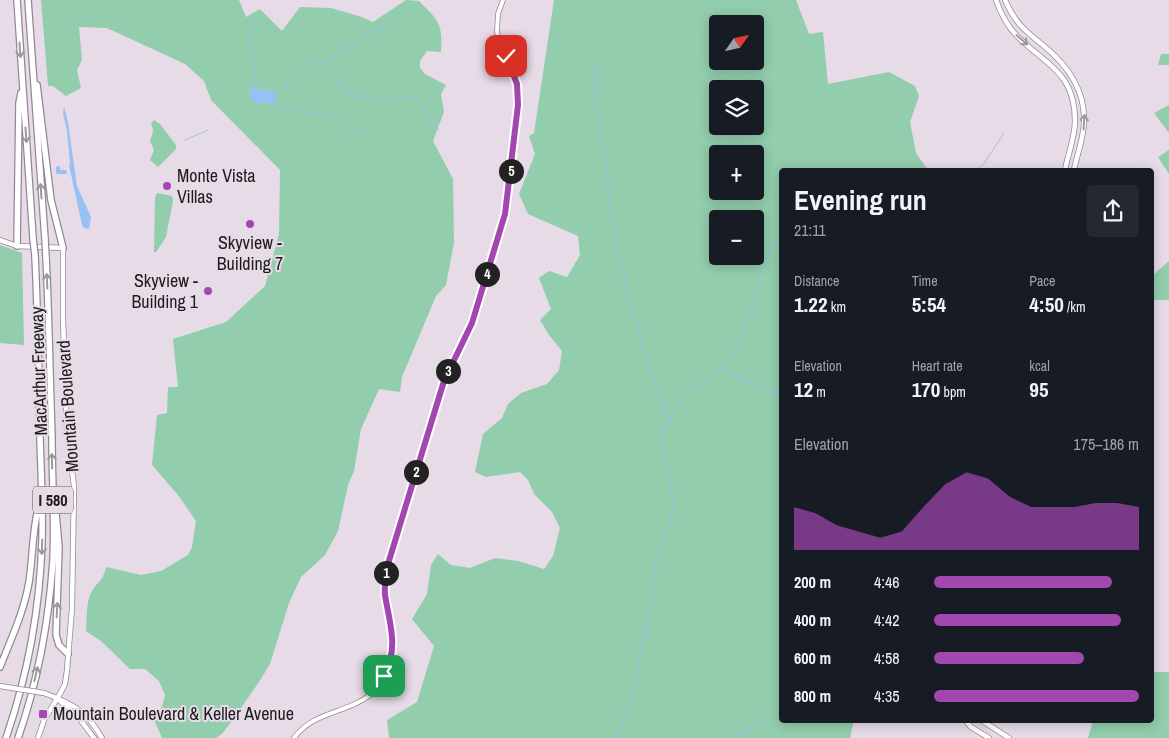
<!DOCTYPE html>
<html lang="en">
<head>
<meta charset="utf-8">
<style>
	body { margin:0; font-family:"Archivo Narrow",sans-serif; background:#242831; color:#f1f3f6; height:100vh; display:flex; flex-direction:column; font-size:19px; white-space:nowrap }
	* { box-sizing:border-box; margin:0 }
	p { font-size:16px; color:#9ea1a6 }
	.icon { flex:none; width:28px; height:28px; fill:none; stroke:currentColor; stroke-width:2; stroke-linecap:round; stroke-linejoin:round }
	.map { position:relative; flex:1; overflow:hidden }
	.panel { position:absolute; left:779px; top:168px; width:375px; height:555px; display:flex; flex-direction:column; background:#171b24; border-radius:5px; box-shadow:0 2px 12px #0003 }
	.panel>* { flex:none }
	.needle { width:32px; rotate:56deg }
	.buttons { position:absolute; left:709px; top:15px; display:grid; gap:10px }
	.buttons a { display:grid; place-items:center; width:55px; height:55px; border-radius:5px; background:#171b24; box-shadow:0 2px 12px #0003; font-size:25px }
	.pin { position:absolute; display:grid; place-items:center; width:42px; height:42px; color:#fff; margin:-21px; border-radius:10px; box-shadow:0 2px 8px #0006 }
	.km { position:absolute; width:25px; height:25px; margin:-12px; border-radius:50%; background:#222; color:#fff; font-size:14px; line-height:25px; text-align:center }
	.round { display:grid; place-items:center; flex:none; width:52px; height:52px; border-radius:5px; background:#242831 }
	.overview { display:flex; align-items:center; justify-content:space-between; height:85px; padding:0 15px }
	h1 { font-size:28px; font-weight:800; line-height:38px }
	.metrics { display:grid; grid-template-columns:repeat(3,1fr); gap:8px; height:85px; padding:5px 15px }
	.metrics div { display:grid; align-content:center }
	.metrics b { font-size:21px; font-weight:800 }
	.metrics small { font-size:14px; font-weight:400 }
	.metrics p { font-size:14px }
	.chart { height:140px; padding:10px 15px }
	.chart p { display:flex; justify-content:space-between }
	.chart svg { width:100%; height:90px; margin-top:5px; fill:#a246b0; opacity:.7 }
	ul { padding:0 15px; list-style:none; font-size:16px }
	li { display:grid; grid-template-columns:80px 60px 1fr; align-items:center; height:38px }
	li i { height:12px; border-radius:6px; background:#a246b0 }
	.map>svg:first-child { display:block }
</style>
</head>
<body>
<div class="map">
<svg width="1169" height="738" viewBox="0 0 1169 738">
	<rect width="100%" height="100%" fill="#e6dbe7"/>
	<path fill="#92cdad" fill-rule="evenodd" d="M 41,0 L 239,0 L 246,17 L 260,9 L 282,31 L 300,7 L 331,8 L 359,16 L 373,22 L 406,0 L 419,1 C 438,20 443,23 441,52 L 427,51 L 420,61 L 420,68 L 425,74 L 446,85 L 441,94 L 444,112 L 433,141 L 453,179 L 454,243 L 446,285 L 436,296 L 402,377 L 400,392 L 379,389 L 361,429 L 354,471 L 348,485 L 338,531 L 325,555 L 301,577 L 289,603 L 270,664 L 259,682 L 232,721 L 222,734 L 216,738 L 162,738 L 153,717 L 162,707 L 165,695 L 159,681 L 145,669 L 130,669 L 101,641 L 86,631 C 87,621 86,599 92,591 C 99,580 103,581 106,567 L 141,575 L 161,571 L 188,555 L 192,547 L 196,521 L 178,495 L 152,465 L 157,415 L 167,413 L 168,387 L 178,387 L 173,339 L 226,322 L 265,286 L 279,234 L 280,170 L 211,100 L 204,81 L 185,64 L 107,28 L 79,27 L 82,60 L 77,70 L 81,88 L 66,96 L 53,86 L 48,86 Z
		M 554,0 L 796,0 L 809,34 L 823,32 L 828,84 L 889,72 L 915,86 L 919,96 L 910,122 L 916,153 L 928,170 L 781,170 L 781,720 L 854,720 L 850,738 L 389,738 L 387,720 L 417,702 L 434,646 L 412,619 L 427,594 L 431,565 L 438,554 L 451,565 L 470,568 L 495,558 L 518,561 L 544,569 L 553,556 L 560,528 L 552,512 L 534,494 L 528,480 L 520,472 L 486,477 L 475,472 L 483,434 L 502,418 L 508,404 L 521,393 L 547,384 L 559,370 L 562,351 L 549,335 L 540,320 L 551,309 L 539,278 L 549,271 L 567,277 L 580,255 L 578,236 L 528,214 L 519,194 L 535,154 L 529,136 L 534,133 ZM 718,24 L 755,24 L 755,61 L 718,61 ZM 718,89 L 755,89 L 755,126 L 718,126 ZM 718,154 L 755,154 L 755,191 L 718,191 ZM 718,219 L 755,219 L 755,256 L 718,256 Z
		M 1161,54 L 1169,54 L 1169,65 L 1158,65 Z
		M 1169,105 L 1169,133 L 1154,113 Z
		M 154,120 L 160,124 L 176,145 L 176,149 L 158,167 L 150,160 L 154,150 L 150,141 C 152,134 155,131 151,124 Z
		M 1169,150 L 1169,174 L 1158,157 Z
		M 157,193 L 172,196 L 173,201 L 166,237 L 156,252 L 154,252 L 155,198 Z
		M 0,245 L 22,253 L 24,345 L 0,343 Z
		M 1169,261 L 1169,300 L 1153,300 L 1154,274 Z
		M 1151,672 L 1169,672 L 1169,738 L 1088,738 L 1093,720 L 1151,720 Z"/>
	<path fill="#97c0f4" d="M 253,88 L 276,92 L 277,94 L 274,103 L 271,105 L 266,102 L 256,104 L 251,99 L 249,91 Z
		M 64,106 L 68,123 L 77,186 L 91,217 L 89,229 L 84,228 L 82,225 L 69,165 L 70,162 L 67,131 L 63,113 Z"/>
	<g fill="none" stroke-linecap="round" stroke-linejoin="round">
		<path stroke="#97c0f4" stroke-width="1" d="M 324,64 L 335,73 L 347,94 C 365,96 390,106 407,96 L 410,98 L 417,99 L 422,103 L 426,113 L 439,130
			M 595,64 L 595,91 L 611,206 L 620,261 L 647,361 L 660,395
			M 254,89 L 252,78 L 255,73 L 254,61 L 249,39 L 257,19
			M 277,93 L 313,60 L 317,60 L 323,63 C 332,59 340,50 349,45 C 361,37 375,31 387,23
			M 273,102 L 321,116 L 333,114 C 345,122 352,139 368,132
			M 185,140 L 208,130
			M 975,170 L 983,165 L 1004,133
			M 721,368 L 757,386 L 781,395
			M 662,400 L 669,418
			M 679,406 C 683,400 687,393 693,388 C 702,381 712,376 721,368 C 735,354 746,330 752,311 C 760,285 761,257 781,238
			M 614,737 L 620,738
			M 613,738 C 628,718 634,687 638,663 C 640,647 647,631 650,615 C 653,596 653,577 657,558 C 661,541 671,525 673,508 C 676,468 643,451 676,410
			M 729,738 L 751,728 L 768,716"/>
		<path stroke="#97c0f4" stroke-width="4" d="M 58,168 L 58,172 L 65,172"/>
		<defs>
			<path id="tertiary" d="M 294,738 C 321,700 380,720 392,655 C 396,634 388,615 385,594 C 384,584 386,574 388,563 L 444,381 L 472,323 L 505,214 L 513,149 L 518,95 L 513,73 L 498,38 L 497,31 L 498,14 L 503,0"/>
			<path id="secondary" d="M 996,0 C 1001,14 1007,26 1017,36 C 1046,65 1075,72 1075,121 C 1075,137 1068,154 1065,170
				M 1005,0 C 1015,23 1025,31 1044,46 C 1067,65 1085,90 1084,121 C 1084,138 1077,154 1074,170
				M 0,240 L 17,246 L 63,248 L 63,319 L 67,430 L 74,486 L 72,608 L 67,670 L 65,684 L 61,692 L 44,720 L 38,738
				M 0,686 L 6,687
				M 44,693 C 73,704 86,710 102,738
				M 57,698 L 79,718 L 94,738
				M 965,720 L 971,727 L 989,738
				M 981,720 L 1009,738"/>
			<path id="motorway" d="M 17,0 L 33,238
				M 28,0 L 45,239
				M 37,85 L 51,200 L 63,248
				M 17,246 L 19,103 L 21,93
				M 56,514 L 59,547 L 56,635 L 59,645 L 68,654
				M 0,667 C 11,639 24,612 29,582 C 33,557 32,530 39,505
				M 6,738 C 28,674 40,608 42,541 C 43,507 41,472 40,438 C 39,378 38,317 35,256
				M 18,738 C 38,681 49,620 53,560 C 55,520 52,479 52,439 C 50,378 49,318 46,257"/>
		</defs>
		<use href="#tertiary" stroke="#928893" stroke-width="5.5"/>
		<use href="#secondary" stroke="#928893" stroke-width="6"/>
		<use href="#motorway" stroke="#928893" stroke-width="8"/>
		<use href="#tertiary" stroke="#fff" stroke-width="4"/>
		<use href="#secondary" stroke="#fff" stroke-width="4.5"/>
		<use href="#motorway" stroke="#fff" stroke-width="5.5"/>
		<defs>
			<path id="secondary-bridge" d="M 6,687 L 44,693"/>
			<path id="motorway-bridge" d="M 33,238 L 35,256
				M 45,239 L 46,257"/>
		</defs>
		<use href="#secondary-bridge" stroke="#928893" stroke-width="6" stroke-linecap="butt"/>
		<use href="#motorway-bridge" stroke="#928893" stroke-width="8" stroke-linecap="butt"/>
		<use href="#secondary-bridge" stroke="#fff" stroke-width="4.5"/>
		<use href="#motorway-bridge" stroke="#fff" stroke-width="5.5"/>
	</g>
	<defs><path id="oneway-shaft" d="M-6 0H5M1.5-3L5.5 0L1.5 3" fill="none" stroke-width="1.6" stroke-linecap="round" stroke-linejoin="round" transform="scale(1.25)"/></defs>
	<g stroke="#9a989a">
		<use href="#oneway-shaft" transform="translate(1022 40) rotate(41)"/>
		<use href="#oneway-shaft" transform="translate(20 50) rotate(86)"/>
		<use href="#oneway-shaft" transform="translate(1084 122) rotate(-87)"/>
		<use href="#oneway-shaft" transform="translate(26 135) rotate(86)"/>
		<use href="#oneway-shaft" transform="translate(41 191) rotate(-94)"/>
		<use href="#oneway-shaft" transform="translate(47 281) rotate(-93)"/>
		<use href="#oneway-shaft" transform="translate(52 461) rotate(-91)"/>
		<use href="#oneway-shaft" transform="translate(42 547) rotate(92)"/>
		<use href="#oneway-shaft" transform="translate(57 610) rotate(-87)"/>
		<use href="#oneway-shaft" transform="translate(36 674) rotate(-77)"/>
	</g>
	<g fill="none" stroke-linecap="round" stroke-linejoin="round">
		<defs>
			<path id="route" d="M 384,676 C 399,646 390,626 385,595 C 384,584 386,574 388,564 L 444,381 L 472,323 L 505,214 L 518,105 L 517,84 L 506,56"/>
		</defs>
		<use href="#route" stroke="#fff" stroke-width="10"/>
		<use href="#route" stroke="#a246b0" stroke-width="6"/>
	</g>
	<g fill="#a246b0" stroke="#e6dbe7" stroke-width="2">
		<circle cx="167" cy="186" r="5"/>
		<circle cx="250" cy="224" r="5"/>
		<circle cx="208" cy="291" r="5"/>
		<rect x="38" y="709" width="10" height="10" rx="2.5"/>
	</g>
	<g text-anchor="middle" stroke-width="4" stroke-linejoin="round" paint-order="stroke">
		<rect fill="#e6dbe7" stroke="#5a555b" stroke-width="1" x="33" y="486.5" width="40" height="27" rx="4"/>
		<g font-size="16" font-weight="bold" fill="#1e1b1f">
			<text x="53" y="506">I 580</text>
		</g>
		<g font-size="18" fill="#1e1b1f" stroke="#e6dbe7" text-anchor="start">
			<text x="177" y="182">Monte Vista<tspan x="177" dy="21">Villas</tspan></text>
			<text x="250" y="249" text-anchor="middle">Skyview -<tspan x="250" dy="21">Building 7</tspan></text>
			<text x="198" y="287" text-anchor="end">Skyview -<tspan x="198" dy="21">Building 1</tspan></text>
			<text x="53" y="720">Mountain Boulevard &amp; Keller Avenue</text>
		</g>
		<g font-size="18" fill="#1e1b1f" stroke="#e6dbe7">
			<text transform="translate(39 371) rotate(-92)" y="6">MacArthur Freeway</text>
			<text transform="translate(68 406) rotate(-94)" y="6">Mountain Boulevard</text>
		</g>
	</g>
</svg>
<div class="buttons">
<a><svg class="needle" viewBox="-14 -14 28 28"><path d="M0-13l5 13h-10z" fill="#e53935"/><path d="M0 13l5-13h-10z" fill="#9ea1a6"/></svg></a>
<a><svg class="icon" aria-label="layers" viewBox="0 0 24 24"><path d="M12 4l9 5-9 5-9-5zM3 14l9 5 9-5"/></svg></a>
<a>+</a>
<a>−</a>
</div>
<div class="pin" style="left:384px;top:676px;background:#1e9e55"><svg class="icon" aria-label="arrive" viewBox="0 0 24 24"><path d="M6 21V4h12l-3 4 3 4H6"/></svg></div>
<div class="pin" style="left:506px;top:56px;background:#d93025"><svg class="icon" aria-label="check" viewBox="0 0 24 24"><path d="M5 12l5 5 9-10"/></svg></div>
<b class="km" style="left:386px;top:573px">1</b>
<b class="km" style="left:416px;top:472px">2</b>
<b class="km" style="left:448px;top:371px">3</b>
<b class="km" style="left:487px;top:274px">4</b>
<b class="km" style="left:511px;top:171px">5</b>
<section class="panel">
<div class="overview"><div><h1>Evening run</h1><p>21:11</p></div><a class="round"><svg class="icon" aria-label="share" viewBox="0 0 24 24"><path d="M12 15V3M7 8l5-5 5 5M5 13v7h14v-7"/></svg></a></div>
<div class="metrics">
<div><p>Distance</p><b>1.22<small> km</small></b></div>
<div><p>Time</p><b>5:54</b></div>
<div><p>Pace</p><b>4:50<small> /km</small></b></div>
</div>
<div class="metrics">
<div><p>Elevation</p><b>12<small> m</small></b></div>
<div><p>Heart rate</p><b>170<small> bpm</small></b></div>
<div><p>kcal</p><b>95</b></div>
</div>
<div class="chart"><p><span>Elevation</span>175–186 m</p>
<svg viewBox="0 0 160 44" preserveAspectRatio="none"><path d="M0 44V23L10 26L20 32L30 35L40 38L50 35L60 23L70 12L80 6L90 9L100 18L110 23L120 23L130 23L140 21L150 21L160 23V44z"/></svg>
</div>
<ul>
<li><b>200 m</b>4:46<i style="width:87%"></i></li>
<li><b>400 m</b>4:42<i style="width:91%"></i></li>
<li><b>600 m</b>4:58<i style="width:73%"></i></li>
<li><b>800 m</b>4:35<i style="width:100%"></i></li>
</ul>
</section>
</div>
</body>
</html>
